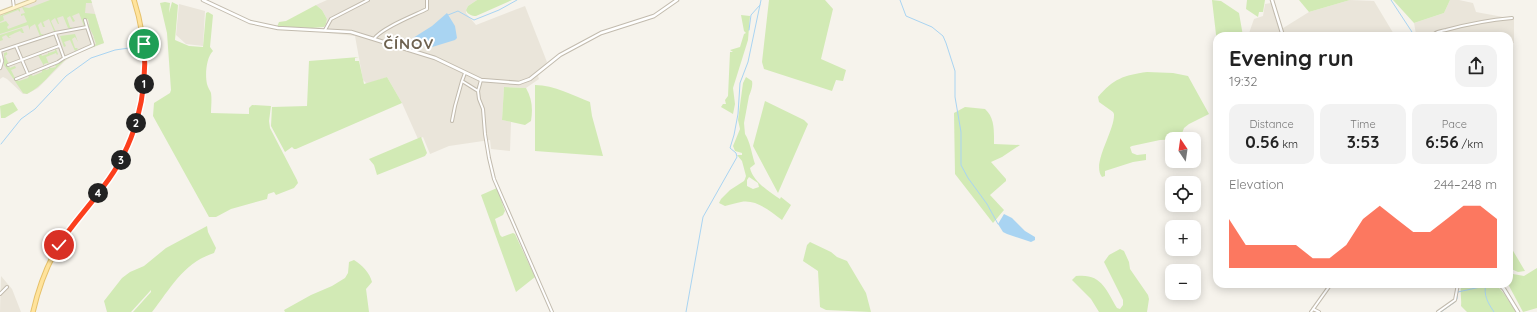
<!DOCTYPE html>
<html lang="en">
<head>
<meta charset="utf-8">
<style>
	body { margin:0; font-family:Quicksand,sans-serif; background:#f2f2f2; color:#222; height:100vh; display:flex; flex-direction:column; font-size:15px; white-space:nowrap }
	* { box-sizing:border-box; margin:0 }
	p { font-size:13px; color:#767676 }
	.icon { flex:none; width:22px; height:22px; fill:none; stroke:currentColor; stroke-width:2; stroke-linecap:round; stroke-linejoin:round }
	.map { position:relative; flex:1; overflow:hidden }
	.drawer { position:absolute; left:1213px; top:32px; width:300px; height:256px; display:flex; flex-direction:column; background:#fff; border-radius:12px; box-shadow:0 2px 10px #0003 }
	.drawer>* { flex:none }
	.needle { width:26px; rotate:347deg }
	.controls { position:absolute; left:1165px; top:132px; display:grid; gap:8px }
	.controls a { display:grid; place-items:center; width:36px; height:36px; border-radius:8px; background:#fff; box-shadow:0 2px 10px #0003; font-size:20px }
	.pin { position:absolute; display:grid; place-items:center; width:34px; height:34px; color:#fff; margin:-17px; border:2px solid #fff; border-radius:50%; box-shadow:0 1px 4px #0007 }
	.km { position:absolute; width:20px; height:20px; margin:-10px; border-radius:50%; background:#222; color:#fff; font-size:11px; line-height:20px; text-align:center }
	.round { display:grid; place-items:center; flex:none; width:42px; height:42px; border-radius:12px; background:#f2f2f2 }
	.summary { display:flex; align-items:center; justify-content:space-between; height:68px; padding:0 16px }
	h1 { font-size:22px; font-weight:700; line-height:30px }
	.figures { display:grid; grid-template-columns:repeat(3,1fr); gap:6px; height:68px; padding:4px 16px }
	.figures div { display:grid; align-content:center; border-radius:10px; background:#f2f2f2; text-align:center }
	.figures b { font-size:17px; font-weight:700 }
	.figures small { font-size:11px; font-weight:400 }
	.figures p { font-size:11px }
	.chart { height:112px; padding:8px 16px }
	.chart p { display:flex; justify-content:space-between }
	.chart svg { width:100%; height:72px; margin-top:4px; fill:#fc3f1d; opacity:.7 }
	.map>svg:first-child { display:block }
</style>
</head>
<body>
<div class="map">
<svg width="1537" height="312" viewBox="0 0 1537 312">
	<rect width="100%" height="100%" fill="#f6f3ec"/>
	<path fill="#eae5da" d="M 31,0 L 91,0 L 104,43 L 74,55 L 65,61 L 38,88 L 27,94 L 23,94 L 7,79 L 3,77 L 0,79 L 0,11 Z
		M 327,0 L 477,0 L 468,6 L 466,10 L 466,13 L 476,25 L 525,6 L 547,62 L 538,76 L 539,79 L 526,88 L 504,87 L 502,120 L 511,122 L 510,151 L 491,149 L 490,140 L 449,146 L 430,154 L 423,137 L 418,139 L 402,103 L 387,77 L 367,84 L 363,80 L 355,36 L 328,33 L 326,25 L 327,19 L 322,10 L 316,5 Z
		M 1350,0 L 1374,1 L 1395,36 L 1248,36 L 1254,19 L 1263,16 L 1265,4 L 1271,3 L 1280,30 L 1309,12 Z
		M 1450,0 L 1459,0 L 1473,3 L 1476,12 L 1514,19 L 1514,43 L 1509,43 L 1509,36 L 1414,36 L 1416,34 L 1414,23 L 1444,13 Z
		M 179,4 L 205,11 L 203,46 L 186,44 L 176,35 Z
		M 1,276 L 12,289 L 21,312 L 0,312 Z"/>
	<path fill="#d2eab5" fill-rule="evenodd" d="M 50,0 L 91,0 L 92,3 L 86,3 L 85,13 L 95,14 L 104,43 C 91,48 75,52 64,61 C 50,73 44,85 27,94 L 23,93 L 4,65 L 4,53 L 7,52 L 7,54 L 9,53 L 5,56 L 9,64 L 7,64 L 10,68 L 15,66 L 16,68 L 11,70 L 15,78 L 19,81 L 28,78 L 30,74 L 33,76 L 42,72 L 42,69 L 45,68 L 46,70 L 49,69 L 49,67 L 51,68 L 56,67 L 55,65 L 96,44 L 94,38 L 92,39 L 94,37 L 88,25 L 89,24 L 88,19 L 84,20 L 85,25 L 84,26 L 79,13 L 72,16 L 75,21 L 73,22 L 70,16 L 67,18 L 70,27 L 73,28 L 68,28 L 63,16 L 57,18 L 59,24 L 58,24 L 55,18 L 51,21 L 55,30 L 57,30 L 54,31 L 49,19 L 43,22 L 45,27 L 43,27 L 41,22 L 38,25 L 41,34 L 44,34 L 40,36 L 35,24 L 30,27 L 30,30 L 28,25 L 0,34 L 0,23 L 6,21 L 9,25 L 7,27 L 8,29 L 27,22 L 24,15 L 21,16 L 21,14 L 25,13 L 22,7 L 29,8 Z
		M 477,0 L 512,0 L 476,16 C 472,16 467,14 466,10 L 468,6 Z
		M 769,0 L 825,0 L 833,9 L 821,59 L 846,70 L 843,81 L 836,80 L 832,91 L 764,69 L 762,62 Z
		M 1212,0 L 1221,1 L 1239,13 L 1243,36 L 1217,36 L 1217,43 Z
		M 1247,0 L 1265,0 L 1263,12 L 1259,12 L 1258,17 L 1246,9 Z
		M 1299,0 L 1350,0 L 1309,12 Z
		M 1393,0 L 1450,0 L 1444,13 L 1414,23 Z
		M 165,2 L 170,3 L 169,13 L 172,2 L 178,5 L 175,40 L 189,46 L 203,47 L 206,13 L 208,12 L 213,15 L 210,47 L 213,51 C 206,58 205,75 207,84 C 208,88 210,90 211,93 C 212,100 211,107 211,113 L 249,114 L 249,108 L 252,105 L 271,106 L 269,121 L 270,128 L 297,180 L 298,183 L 294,188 L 276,195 L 274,192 L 268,194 L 267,199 L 231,209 L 216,217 L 209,217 L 153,116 L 154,103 L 170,93 L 171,90 L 167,33 L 160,3 Z
		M 316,5 L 322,10 L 327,19 L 326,24 L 324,27 L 312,28 L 277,27 L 279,22 L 286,21 Z
		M 18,8 L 20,9 L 20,12 L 18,10 L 3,16 L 4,20 L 0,22 L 0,16 L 5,14 L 5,13 Z
		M 741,15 L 750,16 L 748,40 L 733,88 L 735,104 L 733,114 L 721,107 L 723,104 L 726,104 L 725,100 L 728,96 L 730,52 L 733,52 L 730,50 L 740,47 L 744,34 L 746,33 L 744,31 Z
		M 22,28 L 24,33 L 22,33 L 20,31 L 15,33 L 16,36 L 14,37 L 16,36 L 15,33 L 9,36 L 9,37 L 11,37 L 9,38 L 6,35 L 2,37 L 3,40 L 0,41 L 0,35 Z
		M 75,34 L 78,42 L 75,37 L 72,39 L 75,48 L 77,48 L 78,49 L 75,51 L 70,40 L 64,42 L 66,46 L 64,47 L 60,36 Z
		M 55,49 L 56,49 L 58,54 L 57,55 L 56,53 L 46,57 L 49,64 L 47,63 L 44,64 L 44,66 L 38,55 L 41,54 L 42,56 L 48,54 L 48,52 L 49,53 L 55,51 Z
		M 359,57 L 355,58 L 355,61 L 359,61 L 364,84 L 387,77 L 402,103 L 296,149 L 294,149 L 292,147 L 285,152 L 271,126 L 272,107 L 307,106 L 309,61 Z
		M 1147,72 L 1173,73 L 1188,76 L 1209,114 L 1189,124 L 1184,128 L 1180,139 L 1160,140 L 1132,146 L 1130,147 L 1132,153 L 1137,155 L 1146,154 L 1146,160 L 1133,162 L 1108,170 L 1105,171 L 1105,176 L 1102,177 C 1091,164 1115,131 1114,114 L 1113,112 L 1099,102 L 1098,97 C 1113,79 1124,75 1147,72 Z
		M 746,77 L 752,81 C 753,86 751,91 749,96 L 744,123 L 745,134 C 750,141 752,155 755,164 L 750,168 C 753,182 770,192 780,199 L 781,197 L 791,205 L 782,220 C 770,211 756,199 741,202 C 735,203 730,205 725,206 L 719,203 L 721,199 L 730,190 L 744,181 L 745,179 L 746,176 L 742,161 L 737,155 L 742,155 L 742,153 L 735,151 L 733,146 L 740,129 L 738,120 L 743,83 ZM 749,177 L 758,183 L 759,187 L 753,189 L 747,186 L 747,180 Z
		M 535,85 C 554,85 574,96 590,102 L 592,116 L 603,156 L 535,151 Z
		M 504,87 L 526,88 C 532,99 533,108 531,121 L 525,125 L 502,120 Z
		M 765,101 L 804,120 L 808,124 L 778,193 L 753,146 Z
		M 13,102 L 18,110 L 5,118 L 1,118 L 0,106 Z
		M 965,107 L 985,109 C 995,118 994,131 994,144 L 1020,145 L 1002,157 L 991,162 L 1006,179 L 1006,181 L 990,195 L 1004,210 L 993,223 L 955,174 L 954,113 Z
		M 421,137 L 427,153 L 425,156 L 377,175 L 374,165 L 369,159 Z
		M 497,188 L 505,211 L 503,215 L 495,219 L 500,235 L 502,237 L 513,233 L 515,234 L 535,277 L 516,292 L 481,195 Z
		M 207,226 L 208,232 L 216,248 L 214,253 C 183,263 171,288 152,312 L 133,312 L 151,292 L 151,290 L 131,312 L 107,312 L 104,301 L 122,278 L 130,272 L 144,266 L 166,248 Z
		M 810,242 L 831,252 L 837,257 L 847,261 L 866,293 L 871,312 L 826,310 L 820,307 L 818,271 L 803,261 L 807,245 Z
		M 1509,244 L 1525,271 L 1518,272 L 1509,268 Z
		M 1120,249 L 1124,251 L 1129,262 L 1130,269 L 1148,295 L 1149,299 L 1147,312 L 1099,312 L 1091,299 L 1072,280 L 1076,276 C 1101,273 1106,289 1117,308 L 1120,309 L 1123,305 L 1123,300 L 1104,262 L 1109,255 Z
		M 354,260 C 362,265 370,273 372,282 L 366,289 L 369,312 L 285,312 L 284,310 L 311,295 L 332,286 L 345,278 L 348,273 L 349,262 Z
		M 1537,268 L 1537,308 L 1523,312 L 1508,284 L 1509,284 L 1509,276 L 1513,274 L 1524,276 Z
		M 1462,284 L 1496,284 L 1505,295 L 1516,312 L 1467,312 L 1461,306 C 1462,298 1459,291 1462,284 Z"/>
	<path fill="#a9d4f2" d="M 447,13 L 455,26 L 457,38 L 455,40 L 429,48 L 413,42 L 413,38 L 432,26 Z
		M 1004,214 L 1012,218 L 1025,231 L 1035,237 L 1035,240 L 1031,242 L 1007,234 L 1003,232 L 998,224 Z"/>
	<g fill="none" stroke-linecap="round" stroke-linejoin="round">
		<path stroke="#a9d4f2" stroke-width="1" d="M 900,0 L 906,16 L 932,27 L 943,36 L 946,43 L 955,71 L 955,97 L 961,132 L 961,165 L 968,178 L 987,204 L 998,224
			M 1391,0 L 1412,32
			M 448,15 L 458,11 L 474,20 L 499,10 L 517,0
			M 749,30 L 751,15 L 760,5
			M 1,144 L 21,119 L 35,109 L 66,76 L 91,58 L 115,50 L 136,47
			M 1486,284 C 1483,295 1488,303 1494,312
			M 1458,292 L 1485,286
			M 1457,299 L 1458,289
			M 686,312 L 703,217 L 737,157 L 736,153 L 730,148 L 734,135 L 738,114 L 740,83 L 748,62 L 761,0
			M 1441,312 L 1455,302"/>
		<defs>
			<path id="minor" d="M 13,0 L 14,8
				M 325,30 L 331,19 L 368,0
				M 1418,35 L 1434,34
				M 1434,36 L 1434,34 C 1438,31 1441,31 1446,30 C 1468,24 1489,20 1512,18
				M 374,39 C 381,28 415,15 427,9 L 427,0
				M 16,46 L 28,74
				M 0,51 L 55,33 L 87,27 L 85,20
				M 64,58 L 93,45 L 87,27
				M 8,65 L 59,46
				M 465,73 L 462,81 L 478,91 L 479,99 L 483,109 L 485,134 L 489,158 L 494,179 L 552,312
				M 16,79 L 58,62 L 64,58 L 55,33
				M 478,91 L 481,80
				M 452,121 L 455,106 L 462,81
				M 0,294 L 7,287
				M 1313,309 L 1319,312
				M 1311,312 L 1331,284
				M 1438,312 L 1455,300 L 1458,284"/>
			<path id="tertiary" d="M 203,0 L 250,22 L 278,28 L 351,32 L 435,58 L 481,80 L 519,83 L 530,79 L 560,55 L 601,33 L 654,16 L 677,0
				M 1272,0 L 1283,36
				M 0,52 L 2,61 L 0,68
				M 1499,284 L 1504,289 L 1518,312"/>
			<path id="secondary" d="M 0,13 L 34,0"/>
			<path id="primary" d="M 33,312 C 40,281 52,252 71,227 C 84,210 99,195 111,177 C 146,125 153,59 134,0"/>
		</defs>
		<use href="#minor" stroke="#c2bbae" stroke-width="4"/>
		<use href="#tertiary" stroke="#c2bbae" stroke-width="4.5"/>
		<use href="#secondary" stroke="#d6c79b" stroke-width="5"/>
		<use href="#primary" stroke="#e6c16a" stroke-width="5.5"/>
		<use href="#minor" stroke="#fff" stroke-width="2"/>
		<use href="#tertiary" stroke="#fff" stroke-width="2.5"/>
		<use href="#secondary" stroke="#fff3cd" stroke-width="3"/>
		<use href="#primary" stroke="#ffe39c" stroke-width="3.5"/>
	</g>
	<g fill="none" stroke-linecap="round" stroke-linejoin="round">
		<defs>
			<path id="route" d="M 59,245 C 72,224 89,207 103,187 C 135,146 148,96 144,44"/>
		</defs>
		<use href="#route" stroke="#fff" stroke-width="8"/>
		<use href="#route" stroke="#fc3f1d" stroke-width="5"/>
	</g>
	<g text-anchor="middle" stroke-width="4" stroke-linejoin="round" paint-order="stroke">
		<g font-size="15" font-weight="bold" letter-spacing="1" fill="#6e6250" stroke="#fff">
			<text x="409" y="49">ČÍNOV</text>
		</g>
	</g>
</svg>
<div class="controls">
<a><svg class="needle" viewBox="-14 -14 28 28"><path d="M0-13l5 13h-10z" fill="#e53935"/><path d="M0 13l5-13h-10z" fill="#767676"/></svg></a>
<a><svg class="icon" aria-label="locate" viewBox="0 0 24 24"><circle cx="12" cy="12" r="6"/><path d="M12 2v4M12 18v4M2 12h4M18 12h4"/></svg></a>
<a>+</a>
<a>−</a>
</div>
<div class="pin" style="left:144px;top:44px;background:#1e9e55"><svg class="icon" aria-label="arrive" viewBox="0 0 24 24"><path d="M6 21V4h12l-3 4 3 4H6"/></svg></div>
<div class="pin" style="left:59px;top:245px;background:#d93025"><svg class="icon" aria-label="check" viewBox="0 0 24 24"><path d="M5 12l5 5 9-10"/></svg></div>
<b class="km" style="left:144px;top:84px">1</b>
<b class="km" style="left:136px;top:123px">2</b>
<b class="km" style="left:121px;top:160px">3</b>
<b class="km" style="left:98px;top:193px">4</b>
<section class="drawer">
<div class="summary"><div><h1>Evening run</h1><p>19:32</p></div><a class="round"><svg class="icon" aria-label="share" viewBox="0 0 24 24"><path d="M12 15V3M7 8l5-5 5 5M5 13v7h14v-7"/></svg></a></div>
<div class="figures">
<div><p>Distance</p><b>0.56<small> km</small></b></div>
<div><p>Time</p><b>3:53</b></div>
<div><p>Pace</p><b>6:56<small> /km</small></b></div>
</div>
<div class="chart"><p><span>Elevation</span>244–248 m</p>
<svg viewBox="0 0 160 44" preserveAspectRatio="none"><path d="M0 44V14L10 30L20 30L30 30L40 30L50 38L60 38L70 30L80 14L90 6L100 14L110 22L120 22L130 14L140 6L150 6L160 14V44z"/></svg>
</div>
</section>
</div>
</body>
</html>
